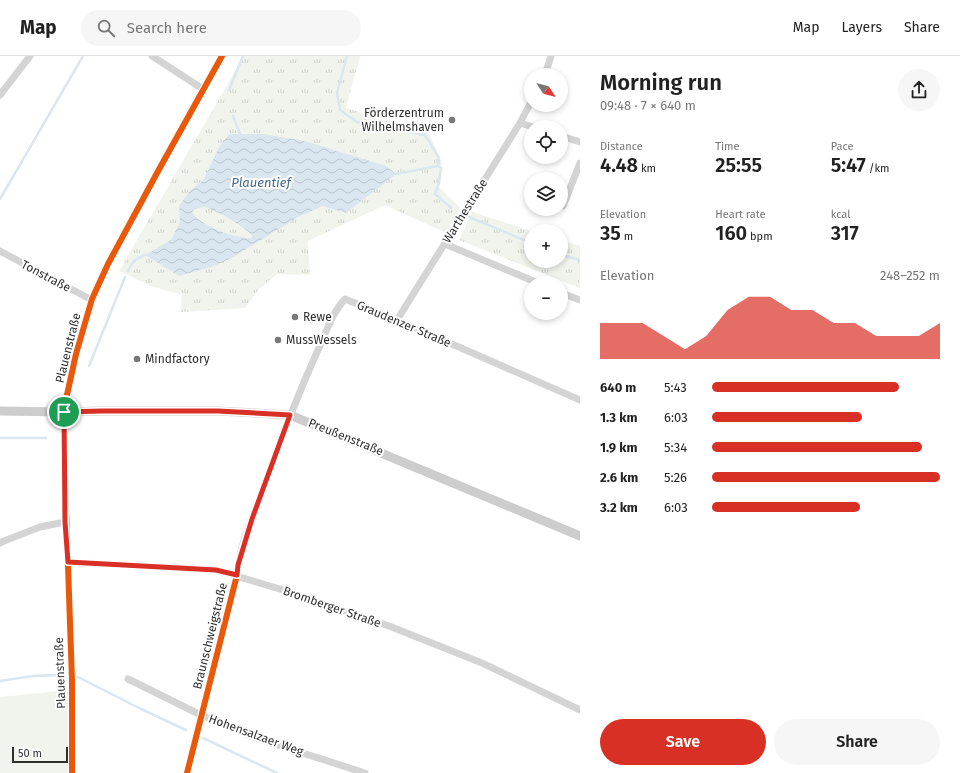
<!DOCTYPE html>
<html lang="en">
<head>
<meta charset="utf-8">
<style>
	body { margin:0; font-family:"Fira Sans",sans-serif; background:#f6f6f6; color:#222; height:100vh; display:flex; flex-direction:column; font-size:15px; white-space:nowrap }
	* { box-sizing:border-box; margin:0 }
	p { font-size:13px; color:#767676 }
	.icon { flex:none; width:22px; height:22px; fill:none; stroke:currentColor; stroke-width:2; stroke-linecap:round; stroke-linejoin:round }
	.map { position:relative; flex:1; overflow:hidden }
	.side { display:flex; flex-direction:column; background:#fff; width:380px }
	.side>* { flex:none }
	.needle { width:26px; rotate:126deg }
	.buttons { position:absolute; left:524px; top:12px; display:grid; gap:8px }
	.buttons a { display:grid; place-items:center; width:44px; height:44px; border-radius:50%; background:#fff; box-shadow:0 2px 6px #0003; font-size:20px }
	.scale { position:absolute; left:12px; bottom:10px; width:56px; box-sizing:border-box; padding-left:4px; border:2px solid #2f2f2f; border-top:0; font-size:11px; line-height:14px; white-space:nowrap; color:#2f2f2f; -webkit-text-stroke:3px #fff; paint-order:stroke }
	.pin { position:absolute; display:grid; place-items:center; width:34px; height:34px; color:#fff; margin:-17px; border:2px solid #fff; border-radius:50%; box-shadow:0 1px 4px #0007 }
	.round { display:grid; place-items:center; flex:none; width:42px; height:42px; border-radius:21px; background:#f6f6f6 }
	.headline { display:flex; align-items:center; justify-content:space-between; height:68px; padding:0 20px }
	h1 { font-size:22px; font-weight:600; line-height:30px }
	.stats { display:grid; grid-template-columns:repeat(3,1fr); gap:6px; height:68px; padding:4px 20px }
	.stats div { display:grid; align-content:center }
	.stats b { font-size:20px; font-weight:600 }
	.stats small { font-size:11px; font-weight:400 }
	.stats p { font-size:11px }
	.chart { height:112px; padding:8px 20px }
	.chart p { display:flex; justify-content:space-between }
	.chart svg { width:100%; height:72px; margin-top:4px; fill:#d93025; opacity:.7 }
	.primary-button { display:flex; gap:8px; margin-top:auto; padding:8px 20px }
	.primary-button a { flex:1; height:46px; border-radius:24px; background:#d93025; color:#fff; font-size:16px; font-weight:600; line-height:46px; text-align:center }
	.primary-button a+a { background:#f6f6f6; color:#222 }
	ul { padding:0 20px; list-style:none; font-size:13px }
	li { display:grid; grid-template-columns:64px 48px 1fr; align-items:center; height:30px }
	li i { height:10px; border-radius:5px; background:#d93025 }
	header { display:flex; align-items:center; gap:24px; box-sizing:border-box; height:56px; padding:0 20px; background:#fff; border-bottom:1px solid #e0e0e0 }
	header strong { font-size:19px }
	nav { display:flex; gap:22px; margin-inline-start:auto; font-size:14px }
	.search { width:280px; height:36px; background:#f6f6f6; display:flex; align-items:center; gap:10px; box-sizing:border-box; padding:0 14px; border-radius:22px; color:#767676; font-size:15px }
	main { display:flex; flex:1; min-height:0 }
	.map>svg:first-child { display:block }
</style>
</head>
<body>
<header>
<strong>Map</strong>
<div class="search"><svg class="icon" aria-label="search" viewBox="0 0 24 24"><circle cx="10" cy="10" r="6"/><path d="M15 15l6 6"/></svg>Search here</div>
<nav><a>Map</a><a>Layers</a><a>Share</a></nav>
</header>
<main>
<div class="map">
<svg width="580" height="717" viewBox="0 0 580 717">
	<defs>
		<pattern id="park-tufts" width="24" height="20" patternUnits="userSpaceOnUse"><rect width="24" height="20" fill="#f0f4ec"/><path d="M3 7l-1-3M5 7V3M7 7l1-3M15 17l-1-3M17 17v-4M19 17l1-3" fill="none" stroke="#ced2cb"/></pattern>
		<pattern id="water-waves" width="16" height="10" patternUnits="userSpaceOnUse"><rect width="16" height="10" fill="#dae6f0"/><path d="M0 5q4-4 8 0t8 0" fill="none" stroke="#bbc6ce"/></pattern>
	</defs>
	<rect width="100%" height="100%" fill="#fff"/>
	<path fill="url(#park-tufts)" d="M 244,0 L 360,0 L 346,52 L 429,78 L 442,107 L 439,131 L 460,152 L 446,177 L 385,149 L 308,185 L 310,219 L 277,218 L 259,233 L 245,252 L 181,256 L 182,239 L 151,230 L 119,215 Z
		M 472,156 L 531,175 L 531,205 L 561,205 L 561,184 L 580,190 L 580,232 L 459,184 Z"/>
	<path fill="#f0f4ec" d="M 69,634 L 68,717 L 0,717 L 0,641 Z"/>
	<path fill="url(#water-waves)" fill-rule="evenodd" d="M 229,78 L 264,78 L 305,85 L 386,110 L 396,118 L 346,157 L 323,150 L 300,160 L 230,203 L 211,211 L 179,220 L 145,199 L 171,184 L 180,166 L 179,150 L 190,135 L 204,123 L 219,91 ZM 205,151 C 221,157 239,167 252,179 L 252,182 C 235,183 202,170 192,157 L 194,153 Z"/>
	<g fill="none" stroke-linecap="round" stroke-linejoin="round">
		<path stroke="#dae6f0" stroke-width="2.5" d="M 347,0 L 337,37 L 340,54 L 357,66 L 425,79 L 439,102 L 438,110 L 396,118
			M 229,34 L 243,0
			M 233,60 L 240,78
			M 438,110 L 441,112 L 439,127 L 435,138 L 451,152
			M 0,143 L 83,0
			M 469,161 L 531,187
			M 561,199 L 580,204
			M 128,215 C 132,206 135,203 145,199
			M 89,310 L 125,221
			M 0,382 L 46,382
			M 78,621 L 141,653 L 186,674
			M 0,625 L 33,620 L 61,619
			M 203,682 L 277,717"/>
		<path stroke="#d4d4d4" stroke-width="7" d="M 152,0 L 203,33
			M 545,19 L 551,0
			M 0,39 L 30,0
			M 520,67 L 533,71
			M 561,80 L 580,86
			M 563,150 L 580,107
			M 445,188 L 538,227
			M 0,195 L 86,241 L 92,243
			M 561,237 L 580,244
			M 397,264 L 520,67 L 531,46
			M 0,487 L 4,485 L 40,471 L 65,466
			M 68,506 L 216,514 L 283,534 L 389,570 L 482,607 L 580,654
			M 128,623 L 201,659 L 256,682 L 365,717
			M 72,717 L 72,624 L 64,395 L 65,348 L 76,298 L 92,243 L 108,208 L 157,117 L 222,0
			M 187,717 L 237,519 C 239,491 252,462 262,435 C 279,388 297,340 318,294 C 326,277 332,257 345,243 L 397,264 L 580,344"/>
		<path stroke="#cdcdcd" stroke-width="9" d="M 0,355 L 65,356 L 102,355 L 218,355 L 290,359 L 580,480"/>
		<defs>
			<path id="cycleway" d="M 72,717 L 72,624 L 64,395 L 65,348 L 76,298 L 92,243 L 108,208 L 157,117 L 222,0
				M 187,717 L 237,519 L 238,509 L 252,463 L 290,359"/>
		</defs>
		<use href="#cycleway" stroke="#fff" stroke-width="8"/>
		<use href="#cycleway" stroke="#e8590c" stroke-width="6"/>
	</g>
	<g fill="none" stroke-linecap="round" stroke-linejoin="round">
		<defs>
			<path id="route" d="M 102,355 L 218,355 L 290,359 L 252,463 L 238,509 L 237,519 L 216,514 L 68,506 L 65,466 L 64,356 Z"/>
		</defs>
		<use href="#route" stroke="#fff" stroke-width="8"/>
		<use href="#route" stroke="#d93025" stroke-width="5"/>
	</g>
	<g fill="#787878" stroke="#fff" stroke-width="1.5">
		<circle cx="452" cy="64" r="4"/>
		<circle cx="295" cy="261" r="4"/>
		<circle cx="278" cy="284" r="4"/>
		<circle cx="137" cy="303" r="4"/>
	</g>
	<g text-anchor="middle" stroke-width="4" stroke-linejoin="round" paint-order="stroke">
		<g font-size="12" fill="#2f2f2f" stroke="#fff" text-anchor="start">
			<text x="444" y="61" text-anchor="end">Förderzentrum<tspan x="444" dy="14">Wilhelmshaven</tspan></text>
			<text x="303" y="265">Rewe</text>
			<text x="286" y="288">MussWessels</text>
			<text x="145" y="307">Mindfactory</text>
		</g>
		<g font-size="12" fill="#2f2f2f" stroke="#fff">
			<text transform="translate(465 155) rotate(-58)" y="4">Warthestraße</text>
			<text transform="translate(46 220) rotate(28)" y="4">Tonstraße</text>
			<text transform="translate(404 268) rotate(23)" y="4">Graudenzer Straße</text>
			<text transform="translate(68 292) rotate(-76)" y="4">Plauenstraße</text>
			<text transform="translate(346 381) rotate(22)" y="4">Preußenstraße</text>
			<text transform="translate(332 551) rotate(19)" y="4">Bromberger Straße</text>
			<text transform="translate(210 580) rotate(-76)" y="4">Braunschweigstraße</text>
			<text transform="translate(60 617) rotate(-92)" y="4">Plauenstraße</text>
			<text transform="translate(256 679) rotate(20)" y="4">Hohensalzaer Weg</text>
		</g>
		<g font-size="13" font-style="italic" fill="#416a8c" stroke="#fff">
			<text x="261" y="131">Plauentief</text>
		</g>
	</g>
</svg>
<div class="buttons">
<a><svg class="needle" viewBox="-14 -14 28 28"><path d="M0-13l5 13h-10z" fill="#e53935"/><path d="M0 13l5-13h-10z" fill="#767676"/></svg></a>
<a><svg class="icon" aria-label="locate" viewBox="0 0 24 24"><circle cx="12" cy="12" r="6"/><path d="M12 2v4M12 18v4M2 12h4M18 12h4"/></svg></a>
<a><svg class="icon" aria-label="layers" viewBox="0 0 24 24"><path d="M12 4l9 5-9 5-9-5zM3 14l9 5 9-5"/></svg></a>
<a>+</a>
<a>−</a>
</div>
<div class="scale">50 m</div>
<div class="pin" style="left:64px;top:356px;background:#1e9e55"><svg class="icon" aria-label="arrive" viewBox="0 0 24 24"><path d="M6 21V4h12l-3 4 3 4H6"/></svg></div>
</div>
<section class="side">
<div class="headline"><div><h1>Morning run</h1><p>09:48 · 7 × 640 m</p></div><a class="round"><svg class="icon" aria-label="share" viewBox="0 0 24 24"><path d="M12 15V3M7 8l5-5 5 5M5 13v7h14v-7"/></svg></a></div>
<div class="stats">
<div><p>Distance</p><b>4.48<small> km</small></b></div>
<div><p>Time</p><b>25:55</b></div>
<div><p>Pace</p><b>5:47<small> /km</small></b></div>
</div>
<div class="stats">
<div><p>Elevation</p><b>35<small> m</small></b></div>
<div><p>Heart rate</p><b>160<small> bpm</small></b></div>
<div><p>kcal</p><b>317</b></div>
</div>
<div class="chart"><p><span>Elevation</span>248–252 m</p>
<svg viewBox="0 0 160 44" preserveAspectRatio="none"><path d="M0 44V22L10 22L20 22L30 30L40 38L50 30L60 14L70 6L80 6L90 14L100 14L110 22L120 22L130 30L140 30L150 30L160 22V44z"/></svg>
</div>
<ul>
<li><b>640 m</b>5:43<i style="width:82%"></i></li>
<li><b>1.3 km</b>6:03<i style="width:66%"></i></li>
<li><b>1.9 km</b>5:34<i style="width:92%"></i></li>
<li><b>2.6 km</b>5:26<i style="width:100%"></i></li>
<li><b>3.2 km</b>6:03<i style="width:65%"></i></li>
</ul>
<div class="primary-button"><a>Save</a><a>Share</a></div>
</section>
</main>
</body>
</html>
